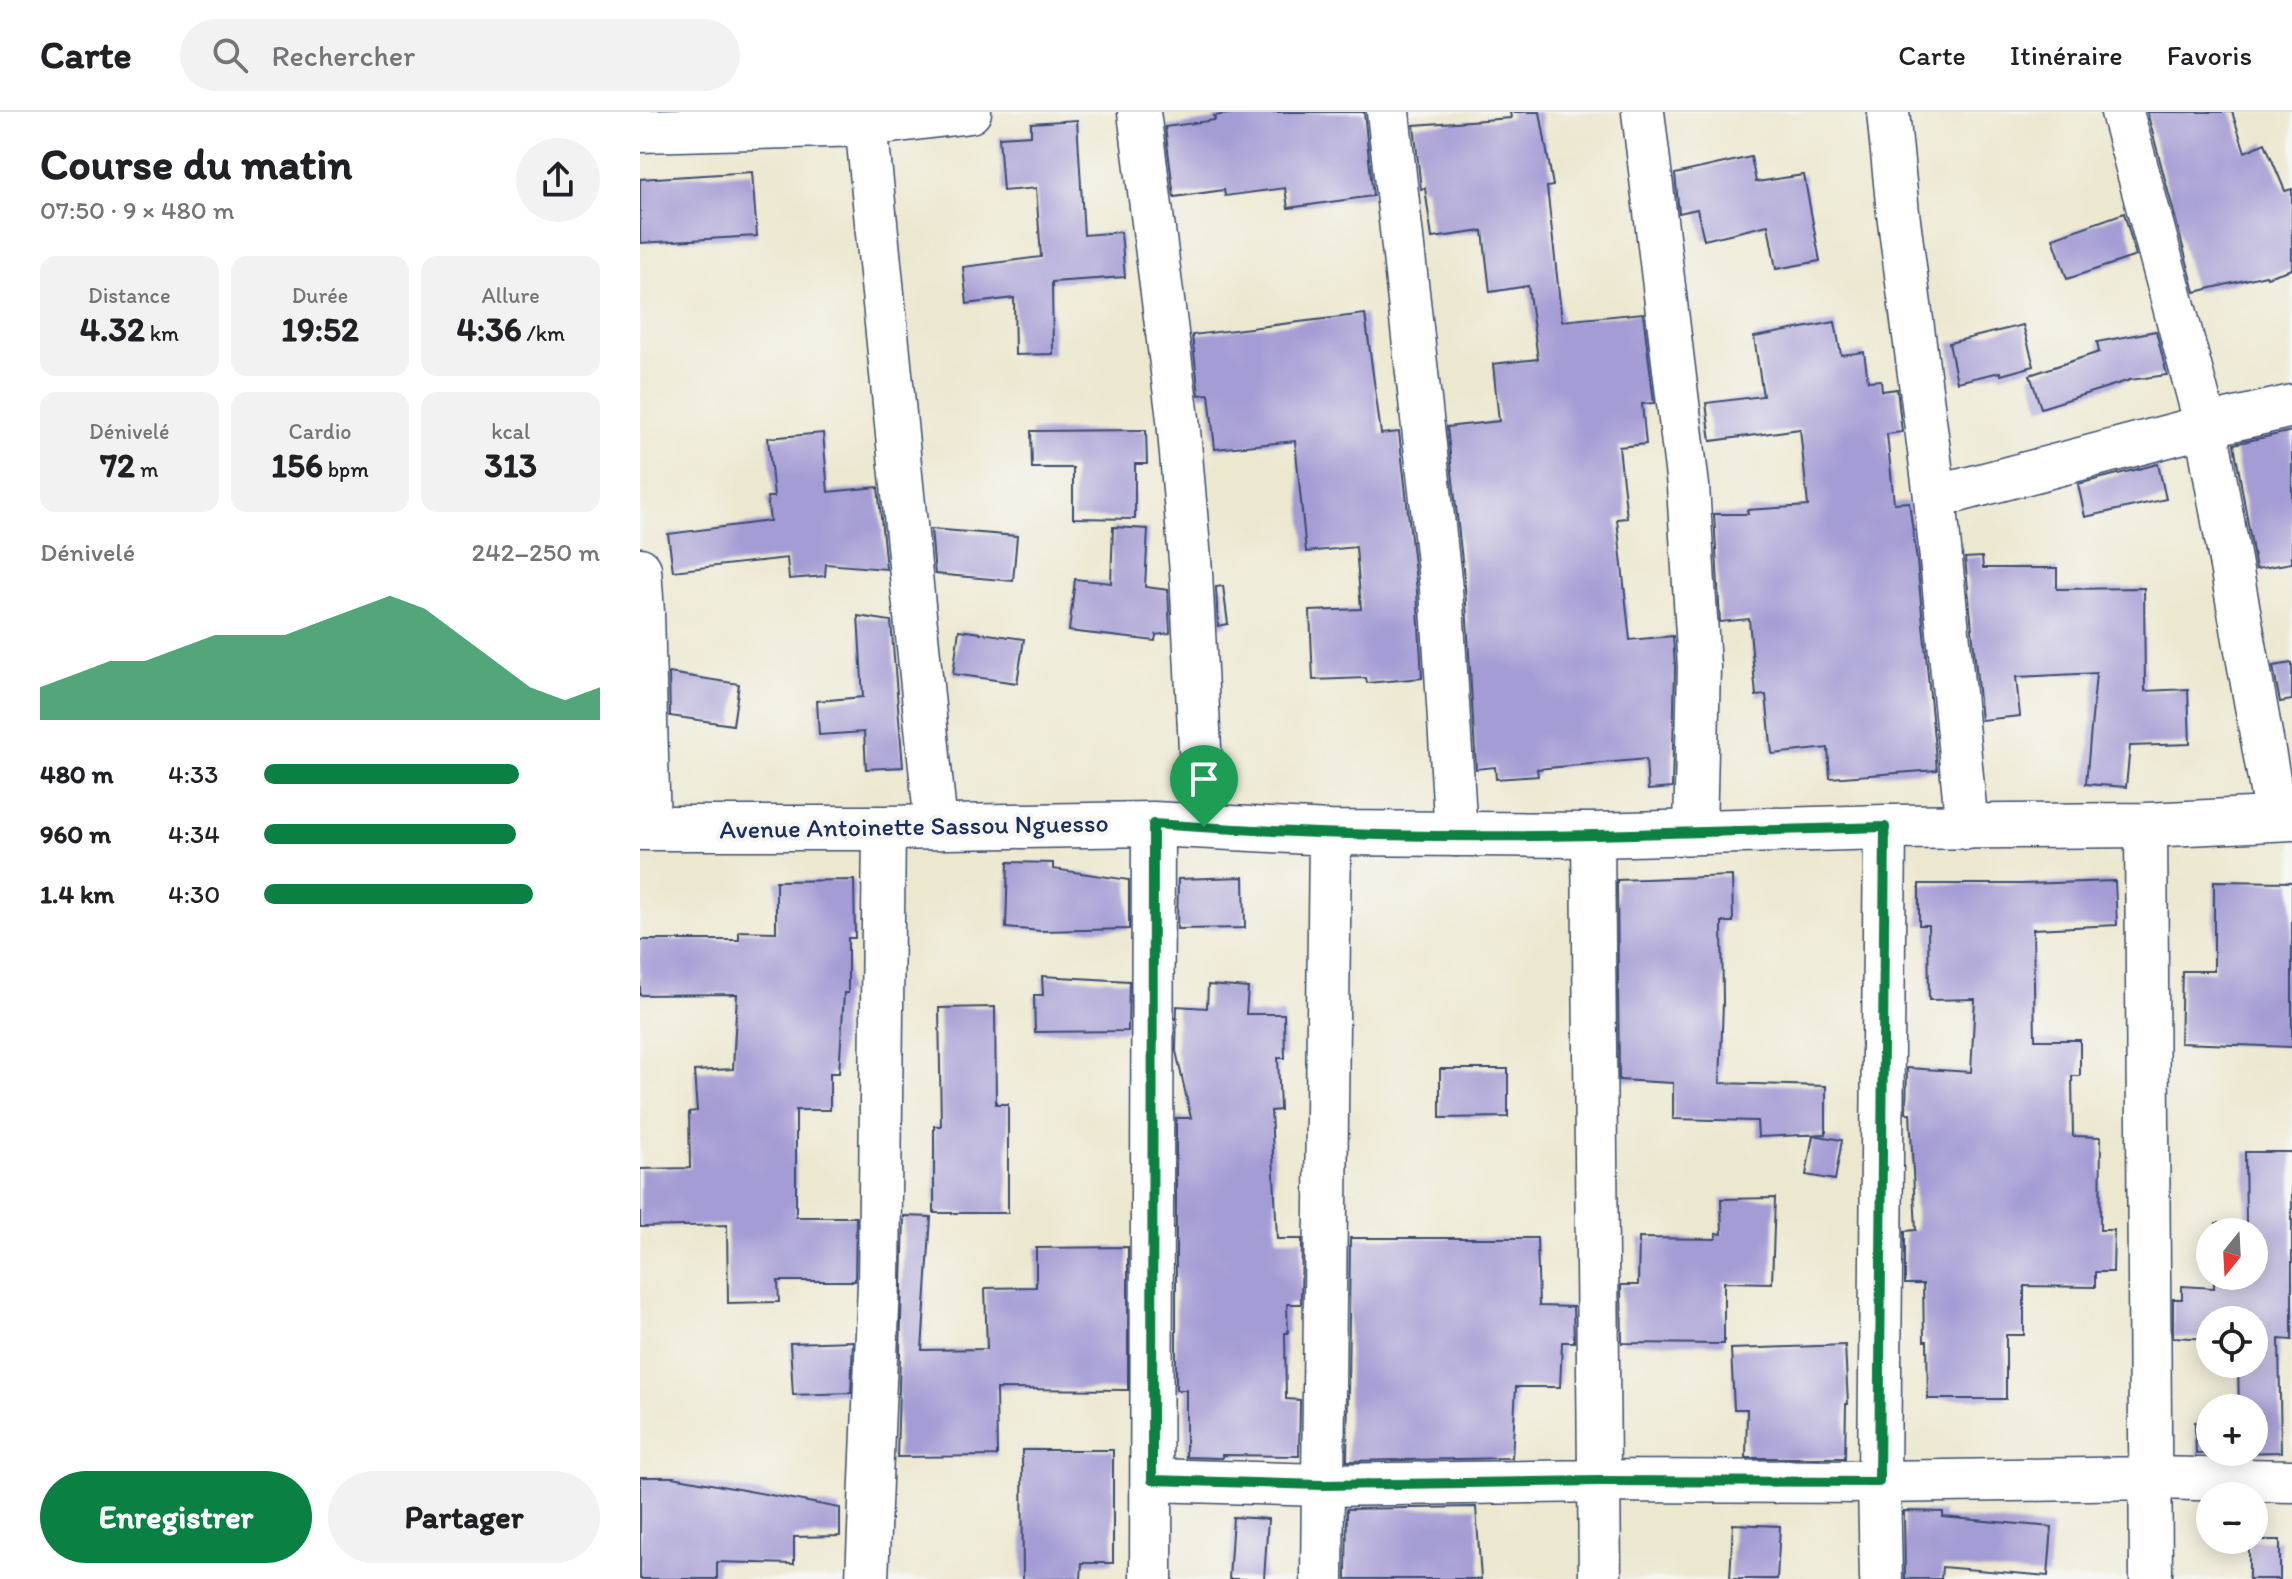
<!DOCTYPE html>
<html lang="fr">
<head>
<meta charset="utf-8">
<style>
	body { margin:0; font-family:Itim,sans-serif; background:#f2f2f2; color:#202124; height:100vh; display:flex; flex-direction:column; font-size:30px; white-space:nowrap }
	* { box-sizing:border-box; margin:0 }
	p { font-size:26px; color:#757577 }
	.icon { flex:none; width:44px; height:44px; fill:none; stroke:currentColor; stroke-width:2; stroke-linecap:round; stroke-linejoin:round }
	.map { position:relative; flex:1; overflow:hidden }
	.drawer { display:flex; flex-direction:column; background:#fff; width:640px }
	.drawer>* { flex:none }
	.needle { width:52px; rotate:198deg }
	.fabs { position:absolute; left:1556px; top:1106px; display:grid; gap:16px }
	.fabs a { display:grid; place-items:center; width:72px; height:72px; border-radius:50%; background:#fff; box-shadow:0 4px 20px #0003; font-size:40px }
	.pin { position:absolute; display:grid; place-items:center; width:68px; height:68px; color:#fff; margin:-82px -34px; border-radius:50% 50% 50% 0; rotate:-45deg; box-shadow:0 0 8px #0007 }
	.pin .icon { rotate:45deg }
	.round { display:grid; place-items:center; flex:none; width:84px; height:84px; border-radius:42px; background:#f2f2f2 }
	.overview { display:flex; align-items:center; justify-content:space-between; height:136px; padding:0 40px }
	h1 { font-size:44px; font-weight:800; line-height:60px }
	.metrics { display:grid; grid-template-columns:repeat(3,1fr); gap:12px; height:136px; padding:8px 40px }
	.metrics div { display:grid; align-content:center; border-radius:16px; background:#f2f2f2; text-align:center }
	.metrics b { font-size:34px; font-weight:800 }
	.metrics small { font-size:22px; font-weight:400 }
	.metrics p { font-size:22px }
	.chart { height:224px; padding:16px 40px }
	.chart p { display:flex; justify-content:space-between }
	.chart svg { width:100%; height:144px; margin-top:8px; fill:#0b8043; opacity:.7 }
	.action { display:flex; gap:16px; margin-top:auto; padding:16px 40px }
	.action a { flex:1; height:92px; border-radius:48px; background:#0b8043; color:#fff; font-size:32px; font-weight:800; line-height:92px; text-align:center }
	.action a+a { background:#f2f2f2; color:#202124 }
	ul { padding:0 40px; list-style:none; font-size:26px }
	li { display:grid; grid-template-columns:128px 96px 1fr; align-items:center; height:60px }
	li i { height:20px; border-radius:10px; background:#0b8043 }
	header { display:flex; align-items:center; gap:48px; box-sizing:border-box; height:112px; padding:0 40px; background:#fff; border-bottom:2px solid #e0e0e0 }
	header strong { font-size:38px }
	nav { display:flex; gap:44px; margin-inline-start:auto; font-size:28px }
	.search { width:560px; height:72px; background:#f2f2f2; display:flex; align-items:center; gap:20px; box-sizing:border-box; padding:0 28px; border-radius:44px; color:#757577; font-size:30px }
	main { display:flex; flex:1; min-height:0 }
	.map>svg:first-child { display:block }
</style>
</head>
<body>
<header>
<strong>Carte</strong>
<div class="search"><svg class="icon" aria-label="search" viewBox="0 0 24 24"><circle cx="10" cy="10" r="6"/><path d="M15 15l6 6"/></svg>Rechercher</div>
<nav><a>Carte</a><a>Itinéraire</a><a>Favoris</a></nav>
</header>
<main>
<section class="drawer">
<div class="overview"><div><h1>Course du matin</h1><p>07:50 · 9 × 480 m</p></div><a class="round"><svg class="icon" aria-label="share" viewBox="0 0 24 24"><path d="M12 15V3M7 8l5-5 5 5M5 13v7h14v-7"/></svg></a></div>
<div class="metrics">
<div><p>Distance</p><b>4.32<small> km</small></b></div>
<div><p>Durée</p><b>19:52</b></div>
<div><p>Allure</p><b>4:36<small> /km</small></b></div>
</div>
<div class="metrics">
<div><p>Dénivelé</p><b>72<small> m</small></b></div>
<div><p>Cardio</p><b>156<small> bpm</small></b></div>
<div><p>kcal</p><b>313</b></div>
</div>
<div class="chart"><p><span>Dénivelé</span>242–250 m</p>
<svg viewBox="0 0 160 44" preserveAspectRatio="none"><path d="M0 44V34L10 30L20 26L30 26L40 22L50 18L60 18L70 18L80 14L90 10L100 6L110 10L120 18L130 26L140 34L150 38L160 34V44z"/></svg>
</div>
<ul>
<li><b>480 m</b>4:33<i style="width:76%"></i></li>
<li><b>960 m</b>4:34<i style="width:75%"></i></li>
<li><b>1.4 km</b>4:30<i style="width:80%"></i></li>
</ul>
<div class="action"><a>Enregistrer</a><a>Partager</a></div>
</section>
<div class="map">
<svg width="1652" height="1467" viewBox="0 0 1652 1467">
	<rect width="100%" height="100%" fill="#f6f6f2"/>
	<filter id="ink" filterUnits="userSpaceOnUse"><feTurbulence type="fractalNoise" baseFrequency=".0125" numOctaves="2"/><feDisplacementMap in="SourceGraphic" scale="16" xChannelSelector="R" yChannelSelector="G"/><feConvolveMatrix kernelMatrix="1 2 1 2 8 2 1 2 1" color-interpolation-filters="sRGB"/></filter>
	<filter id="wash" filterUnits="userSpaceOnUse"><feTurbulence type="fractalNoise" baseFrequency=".006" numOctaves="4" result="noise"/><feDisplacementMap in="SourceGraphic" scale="32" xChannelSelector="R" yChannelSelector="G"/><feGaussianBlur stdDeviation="1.8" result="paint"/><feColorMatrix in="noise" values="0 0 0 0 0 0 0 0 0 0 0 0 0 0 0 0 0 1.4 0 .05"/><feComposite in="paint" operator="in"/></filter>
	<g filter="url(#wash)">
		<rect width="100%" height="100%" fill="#ece8d0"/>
		<g id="blocks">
			<path fill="#a49cd4" d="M 601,0 L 724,0 L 733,84 L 648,96 L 645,76 L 585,84 L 584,78 L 534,85 L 525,15 L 575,8 L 574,4 Z
				M 870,0 L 900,0 L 913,74 L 907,75 L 922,209 L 1003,201 L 1014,291 L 1002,292 L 1006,332 L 979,335 L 987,406 L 977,407 L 990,528 L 1033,524 L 1035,555 L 1032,676 L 1008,678 L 1006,647 L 897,657 L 898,664 L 856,667 L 855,655 L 836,657 L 825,475 L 807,315 L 859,309 L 853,252 L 898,247 L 888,174 L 850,180 L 843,119 L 792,126 L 785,76 L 781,77 L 774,13 L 871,6 Z
				M 1507,0 L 1592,0 L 1605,40 L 1625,31 L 1645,79 L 1652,77 L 1652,157 L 1627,165 L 1626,163 L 1555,180 Z
				M 437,8 L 444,123 L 481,120 L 485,165 L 412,170 L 413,242 L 375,243 L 374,186 L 327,192 L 323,155 L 401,145 L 396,76 L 363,79 L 359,25 L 391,23 L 391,11 Z
				M 1111,45 L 1116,70 L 1164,63 L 1180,149 L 1136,157 L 1128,113 L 1064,128 L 1057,97 L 1039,101 L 1035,62 Z
				M 112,60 L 117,124 L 0,131 L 0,67 Z
				M 1484,101 L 1496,144 L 1427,167 L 1413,126 Z
				M 725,202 L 741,322 L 759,320 L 777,479 L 782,566 L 727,571 L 726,566 L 673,568 L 670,499 L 721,497 L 716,435 L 666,440 L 655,329 L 575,337 L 569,282 L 559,283 L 552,223 Z
				M 1195,210 L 1201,243 L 1224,240 L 1228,269 L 1241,268 L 1242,279 L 1257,277 L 1262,320 L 1247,322 L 1254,391 L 1269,390 L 1277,449 L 1297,658 L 1190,666 L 1188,636 L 1132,642 L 1126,583 L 1116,584 L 1109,507 L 1080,510 L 1074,402 L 1108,402 L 1107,398 L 1168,394 L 1160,317 L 1071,329 L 1066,291 L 1123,284 L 1114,225 Z
				M 1383,213 L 1394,254 L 1361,263 L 1360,260 L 1317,270 L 1309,231 Z
				M 1516,219 L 1527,263 L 1490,268 L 1401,296 L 1390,263 L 1459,240 L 1457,230 Z
				M 506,318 L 507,352 L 495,352 L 495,407 L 433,406 L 433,356 L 392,356 L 391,319 Z
				M 1652,319 L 1652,451 L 1616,457 L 1594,332 Z
				M 183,321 L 188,380 L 238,375 L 246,457 L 186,452 L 185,464 L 149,467 L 147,446 L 33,459 L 28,422 L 130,409 L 127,385 L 134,385 L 128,326 Z
				M 1518,352 L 1526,387 L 1445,405 L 1438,372 Z
				M 473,415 L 508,417 L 505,475 L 528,478 L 530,521 L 516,523 L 515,529 L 429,519 L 435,467 L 471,471 Z
				M 291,417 L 377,424 L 373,469 L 295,462 Z
				M 1342,445 L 1343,456 L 1417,456 L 1417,477 L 1504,476 L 1505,579 L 1548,577 L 1550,632 L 1490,634 L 1486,675 L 1446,672 L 1456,561 L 1376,565 L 1380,604 L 1341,608 L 1325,446 Z
				M 583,474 L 588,512 L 578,514 L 576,475 Z
				M 218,504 L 251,509 L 263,655 L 226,657 L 224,620 L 179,623 L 177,589 L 223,585 Z
				M 319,518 L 384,527 L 377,571 L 313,562 Z
				M 1652,551 L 1652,588 L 1640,590 L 1633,554 Z
				M 29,561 L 99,572 L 93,613 L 30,604 Z
				M 368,750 L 413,751 L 413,757 L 489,768 L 489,817 L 401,819 L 366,816 Z
				M 1092,764 L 1093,810 L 1082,810 L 1083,891 L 1080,971 L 1186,974 L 1186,1022 L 1118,1025 L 1117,1009 L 1033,1007 L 1033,971 L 979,968 L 977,768 Z
				M 604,765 L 605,816 L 537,817 L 538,767 Z
				M 214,768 L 215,826 L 208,826 L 208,881 L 204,881 L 199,961 L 190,961 L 190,998 L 156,998 L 156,1105 L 216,1105 L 215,1169 L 138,1169 L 139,1190 L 88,1191 L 87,1113 L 0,1115 L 0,1057 L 50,1056 L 49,1000 L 57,999 L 54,959 L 93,957 L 97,882 L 0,883 L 0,828 L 99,828 L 99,819 L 136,820 L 136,769 Z
				M 1475,769 L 1477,813 L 1393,817 L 1395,928 L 1440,928 L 1440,964 L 1432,964 L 1433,1024 L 1461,1025 L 1460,1118 L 1474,1118 L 1473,1160 L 1455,1160 L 1455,1175 L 1384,1174 L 1384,1223 L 1366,1223 L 1366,1287 L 1288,1287 L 1287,1229 L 1284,1229 L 1283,1172 L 1265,1172 L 1265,1119 L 1276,1118 L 1270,1001 L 1266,1001 L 1267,956 L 1331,960 L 1335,887 L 1289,888 L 1288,813 L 1279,813 L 1279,772 L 1382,772 Z
				M 1574,769 L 1652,770 L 1652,935 L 1540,931 L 1542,859 L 1574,859 Z
				M 402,864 L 489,869 L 488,919 L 395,920 L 394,883 L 403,883 Z
				M 568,873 L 608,876 L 606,902 L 644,902 L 645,946 L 638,946 L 640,998 L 631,999 L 637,1127 L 662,1127 L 661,1192 L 647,1192 L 648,1221 L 645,1221 L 646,1287 L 660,1288 L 659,1344 L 582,1343 L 582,1346 L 546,1345 L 546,1278 L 536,1278 L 536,1006 L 551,1006 L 536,939 L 537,894 L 567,896 Z
				M 355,895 L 356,992 L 368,992 L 368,1101 L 294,1101 L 294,1014 L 301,1014 L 299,896 Z
				M 800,957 L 868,957 L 868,1005 L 800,1006 Z
				M 1173,1023 L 1202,1028 L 1195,1068 L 1166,1063 Z
				M 1605,1040 L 1652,1040 L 1652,1228 L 1639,1227 L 1641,1340 L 1556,1342 L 1555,1310 L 1570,1310 L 1570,1340 L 1614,1340 L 1614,1296 L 1599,1296 L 1598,1252 L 1614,1252 L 1614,1208 L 1570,1208 L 1570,1227 L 1533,1225 L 1533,1187 L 1542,1187 L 1542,1174 L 1574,1176 L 1574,1164 L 1614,1164 L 1614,1120 L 1576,1120 L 1576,1111 L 1606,1112 Z
				M 1135,1086 L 1132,1171 L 1084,1170 L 1084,1232 L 982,1231 L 981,1173 L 998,1173 L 999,1126 L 1076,1127 L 1076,1121 L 1082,1122 L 1081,1087 Z
				M 264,1104 L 291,1105 L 282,1238 L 347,1237 L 345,1176 L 396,1175 L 396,1136 L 488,1135 L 488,1278 L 356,1277 L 357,1344 L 257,1345 Z
				M 710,1126 L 897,1126 L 899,1194 L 933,1195 L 934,1230 L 922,1230 L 920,1275 L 876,1275 L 872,1346 L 707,1349 Z
				M 213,1229 L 211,1281 L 153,1283 L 150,1231 Z
				M 1205,1233 L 1208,1292 L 1206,1292 L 1205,1346 L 1106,1346 L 1107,1297 L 1094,1297 L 1091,1237 Z
				M 382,1338 L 473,1338 L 473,1451 L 442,1451 L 441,1467 L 383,1467 Z
				M 0,1365 L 33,1365 L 200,1396 L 200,1424 L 154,1425 L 154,1452 L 77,1450 L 77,1467 L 0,1467 Z
				M 836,1395 L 841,1467 L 706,1467 L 707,1397 Z
				M 1264,1399 L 1303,1400 L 1303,1405 L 1412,1415 L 1408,1464 L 1302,1455 L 1301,1467 L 1265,1467 Z
				M 593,1405 L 628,1407 L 624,1467 L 589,1467 Z
				M 1093,1412 L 1140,1414 L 1137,1467 L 1090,1467 Z
				M 1609,1428 L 1640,1428 L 1640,1467 L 1609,1467 Z"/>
		</g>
	</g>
	<g filter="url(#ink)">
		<use href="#blocks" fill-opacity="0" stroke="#3a4b6f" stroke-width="2"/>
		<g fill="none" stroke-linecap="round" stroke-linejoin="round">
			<defs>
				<path id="minor" d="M 225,0 L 296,715
					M 499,0 L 538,307 L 551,460 L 564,715
					M 748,0 L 801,477 L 816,723
					M 1003,0 L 1048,374 L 1059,555 L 1055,719
					M 1248,0 L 1258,101 L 1295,385 L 1327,716
					M 1482,0 L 1566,314 L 1636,706
					M 0,19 L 227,13 L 330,0
					M 1295,385 L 1566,314 L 1652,294
					M 0,457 L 3,501 L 9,716
					M 1506,713 L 1511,1467
					M 953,723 L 960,1467
					M 512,1368 L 682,1373 L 960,1369 L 1239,1370 L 1511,1366 L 1652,1369
					M 227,1467 L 239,1172 L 244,716
					M 511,1467 L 513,712
					M 682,1467 L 690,721
					M 1241,1467 L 1239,1370 L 1245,715"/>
				<path id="tertiary" d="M 0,716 L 244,716 L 513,712 L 690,721 L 953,723 L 1245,715 L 1506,713 L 1652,706"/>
			</defs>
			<use href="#minor" stroke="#3a4b6f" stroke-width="45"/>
			<use href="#tertiary" stroke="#3a4b6f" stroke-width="47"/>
			<use href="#minor" stroke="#fff" stroke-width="42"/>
			<use href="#tertiary" stroke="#fff" stroke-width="44"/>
		</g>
	</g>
	<g fill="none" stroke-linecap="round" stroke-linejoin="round" filter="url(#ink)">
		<defs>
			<path id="route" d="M 513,712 C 659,722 808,727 955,723 C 1052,721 1148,717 1245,715 L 1239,1370 L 960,1369 L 682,1373 L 512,1368 Z"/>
		</defs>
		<use href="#route" stroke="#fff" stroke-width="16"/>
		<use href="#route" stroke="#0b8043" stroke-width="10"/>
	</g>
	<g text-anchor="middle" stroke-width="8" stroke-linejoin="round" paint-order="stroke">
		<g font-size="26" fill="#1b2f5e" stroke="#f6f6f2">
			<text transform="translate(274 714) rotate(-1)" y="9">Avenue Antoinette Sassou Nguesso</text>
		</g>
	</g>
</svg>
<div class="fabs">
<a><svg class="needle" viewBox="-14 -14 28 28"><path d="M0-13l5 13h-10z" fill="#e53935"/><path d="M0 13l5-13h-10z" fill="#757577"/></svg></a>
<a><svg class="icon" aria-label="locate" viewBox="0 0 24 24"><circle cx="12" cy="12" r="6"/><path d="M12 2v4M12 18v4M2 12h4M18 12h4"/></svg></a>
<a>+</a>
<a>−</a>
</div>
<div class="pin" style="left:564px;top:715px;background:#1e9e55"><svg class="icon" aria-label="arrive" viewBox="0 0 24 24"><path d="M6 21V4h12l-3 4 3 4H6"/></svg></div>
</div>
</main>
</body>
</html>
